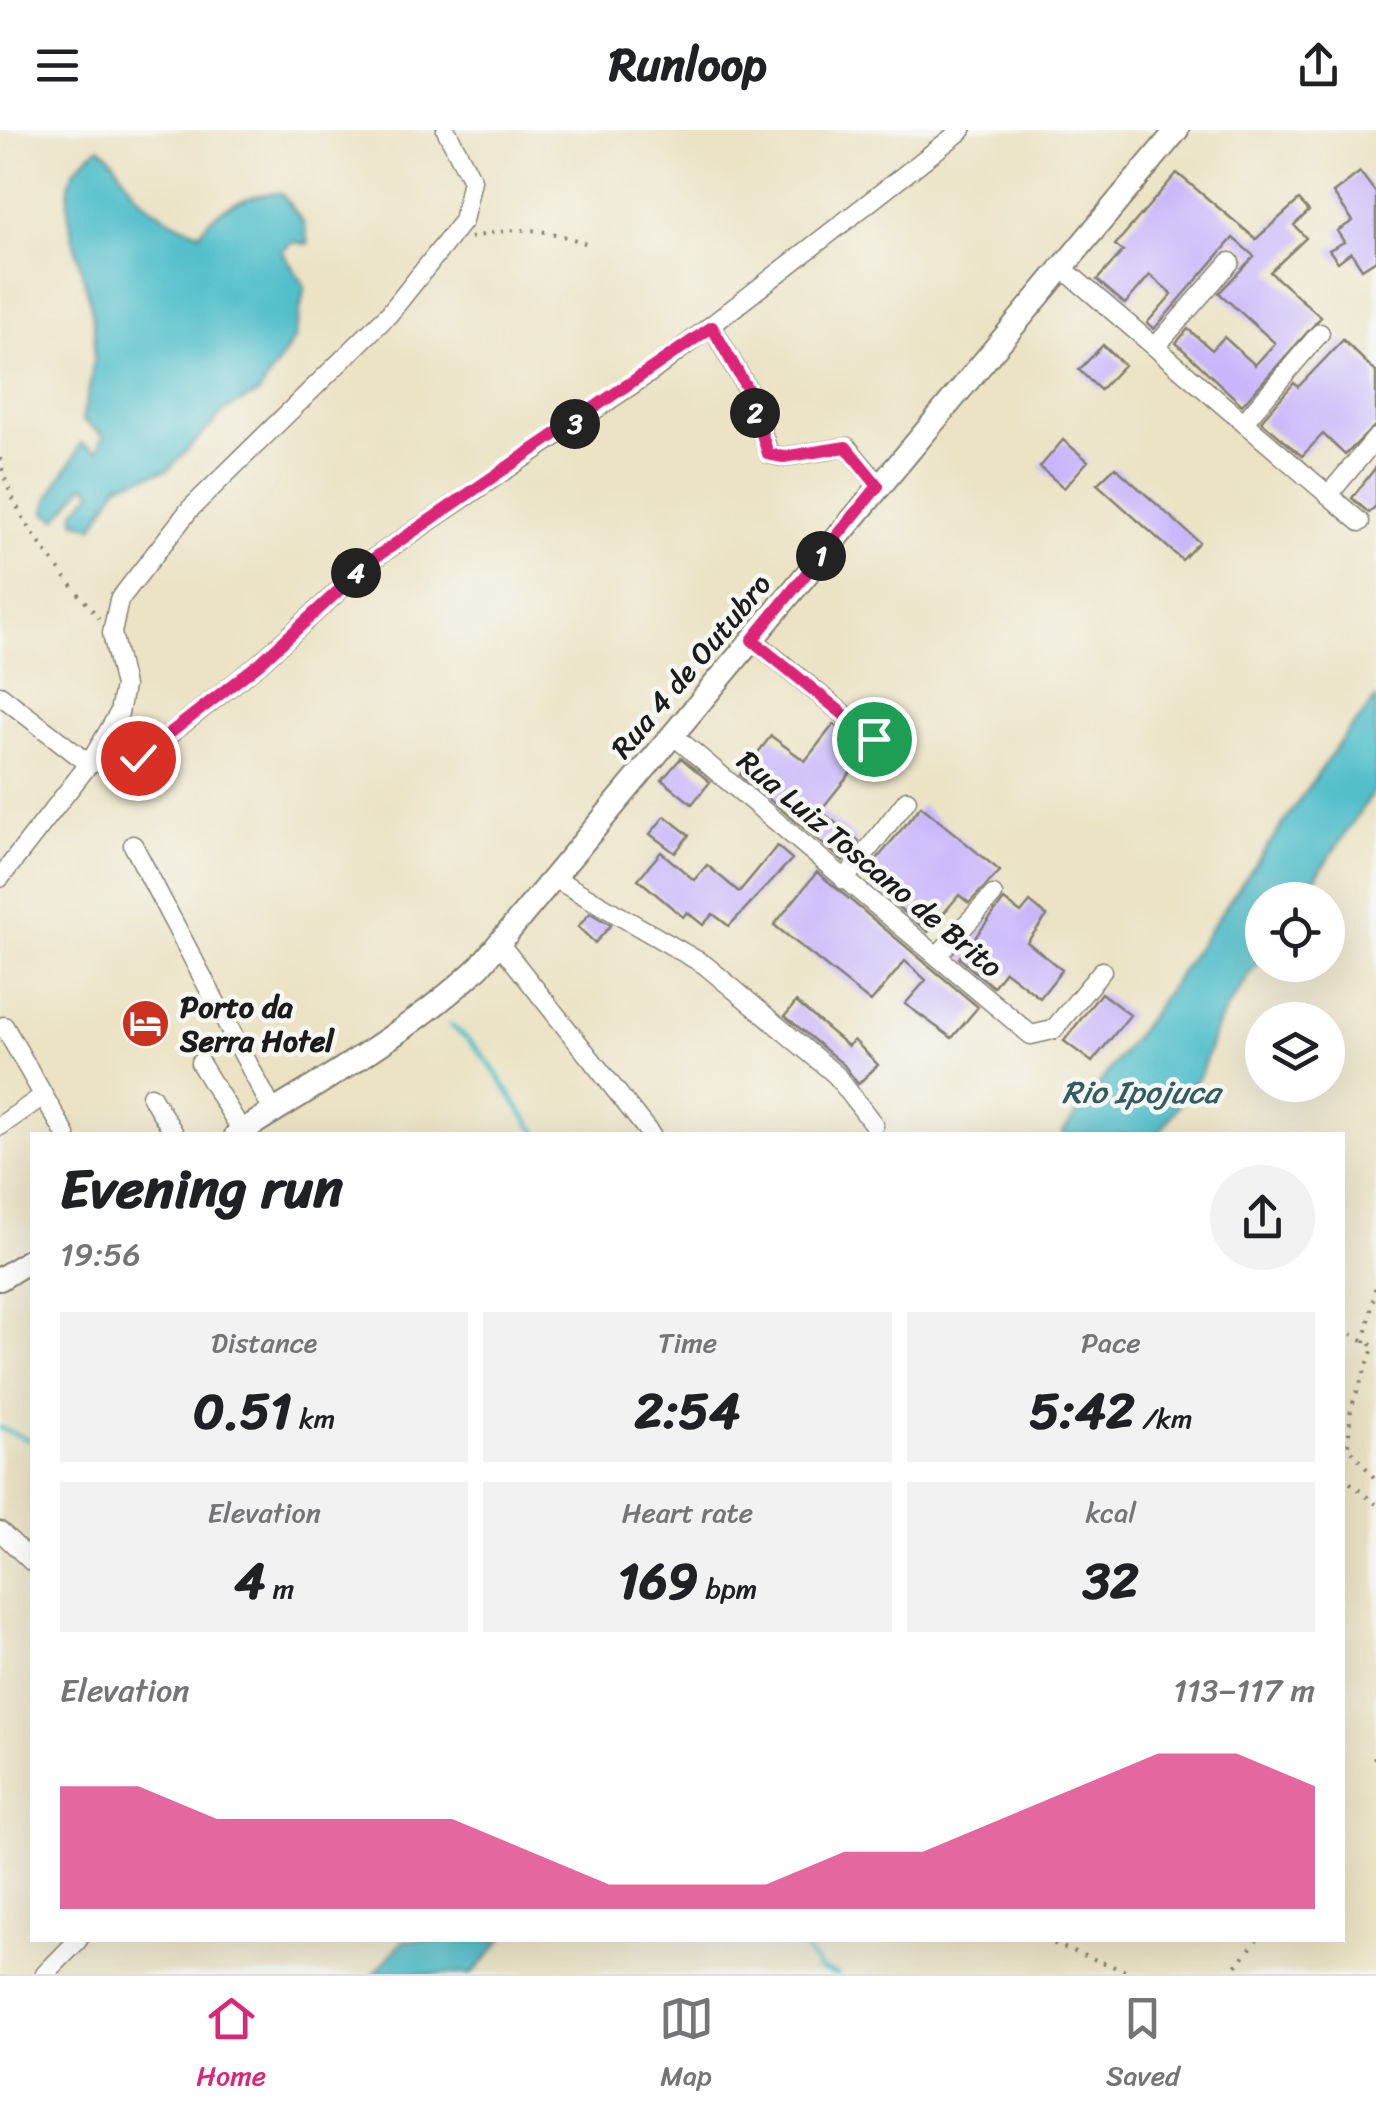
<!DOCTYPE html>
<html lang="en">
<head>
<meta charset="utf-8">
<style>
	body { margin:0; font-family:Sriracha,sans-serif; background:#f2f2f2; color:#202124; height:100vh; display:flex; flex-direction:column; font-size:38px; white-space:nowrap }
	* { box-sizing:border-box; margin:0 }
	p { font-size:32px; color:#757577 }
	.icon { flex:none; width:55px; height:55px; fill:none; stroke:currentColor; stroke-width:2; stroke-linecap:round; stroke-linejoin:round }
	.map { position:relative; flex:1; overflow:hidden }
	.sheet { position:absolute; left:30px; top:1002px; width:1315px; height:810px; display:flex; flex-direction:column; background:#fff; border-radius:0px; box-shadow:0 10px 40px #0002 }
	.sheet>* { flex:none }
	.controls { position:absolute; left:1245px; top:752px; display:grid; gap:20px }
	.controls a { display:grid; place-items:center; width:100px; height:100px; border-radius:50%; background:#fff; box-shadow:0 10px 40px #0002; font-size:50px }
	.pin { position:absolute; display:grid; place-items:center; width:85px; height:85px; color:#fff; margin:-42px; border:5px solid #fff; border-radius:50%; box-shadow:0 2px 10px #0007 }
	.km { position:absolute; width:50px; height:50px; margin:-25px; border-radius:50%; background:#222; color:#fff; font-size:28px; line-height:50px; text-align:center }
	.round { display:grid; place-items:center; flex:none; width:105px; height:105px; border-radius:52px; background:#f2f2f2 }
	.head { display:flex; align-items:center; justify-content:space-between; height:170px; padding:0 30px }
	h1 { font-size:55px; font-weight:700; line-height:75px }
	.metrics { display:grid; grid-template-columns:repeat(3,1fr); gap:15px; height:170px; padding:10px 30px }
	.metrics div { display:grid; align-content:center; border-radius:0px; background:#f2f2f2; text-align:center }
	.metrics b { font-size:50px; font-weight:700 }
	.metrics small { font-size:28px; font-weight:400 }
	.metrics p { font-size:28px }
	.chart { height:280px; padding:20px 30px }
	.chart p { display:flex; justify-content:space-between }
	.chart svg { width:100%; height:180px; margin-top:10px; fill:#db2777; opacity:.7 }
	header { display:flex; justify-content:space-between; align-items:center; height:130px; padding:0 30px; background:#fff; font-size:45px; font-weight:700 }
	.menu { display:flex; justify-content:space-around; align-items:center; height:140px; border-top:2px solid #e0e0e0; background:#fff; font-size:28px; color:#757577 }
	.menu a { display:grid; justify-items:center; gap:5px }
	.menu .on { color:#db2777 }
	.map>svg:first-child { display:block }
</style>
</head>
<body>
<header><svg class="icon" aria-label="menu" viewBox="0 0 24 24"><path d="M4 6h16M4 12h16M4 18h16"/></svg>Runloop<svg class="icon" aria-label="share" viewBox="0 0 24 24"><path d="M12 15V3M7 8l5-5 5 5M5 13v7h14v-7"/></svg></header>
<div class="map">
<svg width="1376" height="1844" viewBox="0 0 1376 1844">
	<rect width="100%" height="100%" fill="#f6f6f2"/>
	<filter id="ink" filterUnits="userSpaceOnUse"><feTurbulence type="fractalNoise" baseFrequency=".01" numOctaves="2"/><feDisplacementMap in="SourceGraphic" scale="20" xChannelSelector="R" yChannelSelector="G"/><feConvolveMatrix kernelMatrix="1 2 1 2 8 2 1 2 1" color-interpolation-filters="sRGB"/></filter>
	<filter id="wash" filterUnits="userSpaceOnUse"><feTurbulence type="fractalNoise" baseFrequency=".0048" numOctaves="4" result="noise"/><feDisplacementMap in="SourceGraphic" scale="40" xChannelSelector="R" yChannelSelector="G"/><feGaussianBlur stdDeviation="2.25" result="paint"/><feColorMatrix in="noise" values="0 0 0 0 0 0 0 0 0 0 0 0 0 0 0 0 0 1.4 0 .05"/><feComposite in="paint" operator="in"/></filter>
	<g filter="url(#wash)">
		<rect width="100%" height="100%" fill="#ece3c5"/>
		<path fill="#52bfcb" stroke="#376e74" stroke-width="2.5" d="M 99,17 C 116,28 124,50 138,66 C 153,82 180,95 200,103 C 213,78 254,62 281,63 L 304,93 L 308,114 L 292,112 L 282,121 L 305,156 L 294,209 L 259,263 L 226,280 L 168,340 L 119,354 L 93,397 L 75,391 L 75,381 L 93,361 L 85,354 L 57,389 L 45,382 C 49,357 71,339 81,313 L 98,321 L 103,305 L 82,290 C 89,260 97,228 94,197 C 91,151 56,88 72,45 C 77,34 90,25 99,17 Z
			M 1376,569 L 1376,658 L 1300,770 L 1262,770 L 1262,826 L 1219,891 L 1200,945 L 1158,1005 L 1061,1005 L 1155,879 L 1339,613 Z
			M 404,1810 L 502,1810 L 472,1844 L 374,1844 Z"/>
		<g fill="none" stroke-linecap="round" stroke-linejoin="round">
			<path stroke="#52bfcb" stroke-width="5" d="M 451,896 C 491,922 508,969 539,1005
				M 0,1298 L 32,1311
				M 798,1810 L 819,1838 L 837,1844"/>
		</g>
		<g id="blocks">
			<path fill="#c8b5fb" d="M 1360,42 L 1376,63 L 1376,130 L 1362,139 L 1351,122 L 1338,132 L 1329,120 L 1344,112 L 1337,101 L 1353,91 L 1333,63 Z
				M 1177,43 L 1256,109 L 1299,70 L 1309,81 L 1294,95 L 1306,108 L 1270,142 L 1321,187 L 1242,275 L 1176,213 L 1188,199 L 1212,220 L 1224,207 L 1255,235 L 1275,213 L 1219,163 L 1254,126 L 1233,108 L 1154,199 L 1147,193 L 1172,164 L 1150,145 L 1125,174 L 1097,150 L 1123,121 L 1115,115 Z
				M 1343,210 L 1376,242 L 1376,295 L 1345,325 L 1323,304 L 1302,326 L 1261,291 L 1294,253 L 1298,257 Z
				M 1103,215 L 1124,235 L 1100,260 L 1079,240 Z
				M 1063,310 L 1088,331 L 1064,358 L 1040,337 Z
				M 1115,337 L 1199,412 L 1182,430 L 1097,354 Z
				M 1376,337 L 1376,376 L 1369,383 L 1352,368 Z
				M 834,594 L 868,621 L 820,681 L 859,711 L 843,731 L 740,645 L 771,606 L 805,631 Z
				M 681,628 L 710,652 L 692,674 L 662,650 Z
				M 921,676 L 1000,741 L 969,773 L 959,765 L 928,802 L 880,762 L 885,755 L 867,741 Z
				M 665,686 L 689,705 L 675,723 L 650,704 Z
				M 777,716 L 792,729 L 729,796 L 713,784 L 703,795 L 687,782 L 683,787 L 638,749 L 661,722 L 694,750 L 707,735 L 739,762 Z
				M 817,742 L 978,877 L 952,908 L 905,874 L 926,850 L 905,831 L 871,872 L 774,795 Z
				M 1004,770 L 1021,783 L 1030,772 L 1047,786 L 1027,812 L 1062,840 L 1040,868 L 1005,841 L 993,857 L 959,828 Z
				M 590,783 L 611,795 L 595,813 L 578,797 Z
				M 1101,863 L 1130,885 L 1092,932 L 1064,911 Z
				M 796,872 L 848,916 L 854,910 L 878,935 L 858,954 L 844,935 L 785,886 Z"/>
		</g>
	</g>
	<g filter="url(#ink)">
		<use href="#blocks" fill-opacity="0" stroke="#848070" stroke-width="2.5"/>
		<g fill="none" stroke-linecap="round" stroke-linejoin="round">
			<defs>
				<path id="minor" d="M 1060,136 L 1360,392
					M 712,197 L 749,262 L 769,324 L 783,327 L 847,317 L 879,356
					M 1156,216 L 1230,132
					M 1244,292 L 1320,203
					M 1330,363 L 1376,308
					M 753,510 L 874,609
					M 0,565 L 89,634
					M 673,605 L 1031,905 L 1053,900 L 1102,841
					M 89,634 L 146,623 L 260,533 L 373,429 L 654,240 L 962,0
					M 133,715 L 273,981
					M 0,748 L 89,634 L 119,583 L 124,556 L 112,503 L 119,470 L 190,379 L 389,184 L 463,91 L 472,50 L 446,0
					M 554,748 L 705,835 L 836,945 L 874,995
					M 844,750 L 907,670
					M 499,813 L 651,1005
					M 938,825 L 993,765
					M 4,896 L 66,1005
					M 200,933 L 242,1001
					M 151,966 L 175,1005
					M 0,996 L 43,966
					M 0,1401 L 32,1432
					M 45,1844 L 78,1810"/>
				<path id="major" d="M 236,1005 C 319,952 408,904 480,836 L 1177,0
					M 0,1149 L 32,1129"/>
			</defs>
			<use href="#minor" stroke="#848070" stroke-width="21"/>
			<use href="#major" stroke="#848070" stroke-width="26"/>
			<path stroke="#848070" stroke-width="4" stroke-dasharray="2.5 8" stroke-linecap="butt" d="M 470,108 C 522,95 544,98 593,116
				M 0,328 C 8,383 64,446 99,488
				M 1342,1199 L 1374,1216 L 1351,1278 L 1348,1316 L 1376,1350
				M 1365,1212 L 1376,1154
				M 1342,1346 L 1376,1374
				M 1374,1629 L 1376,1623
				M 1044,1810 L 1133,1844
				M 1230,1844 L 1257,1810"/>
			<use href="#minor" stroke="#fff" stroke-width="18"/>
			<use href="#major" stroke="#fff" stroke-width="22"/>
		</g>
	</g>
	<g fill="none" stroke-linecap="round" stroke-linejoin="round" filter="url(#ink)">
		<defs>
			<path id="route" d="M 138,628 L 260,533 L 373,429 L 712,197 L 749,262 L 768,324 L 783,327 L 846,317 L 878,356 L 752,510 L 874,609"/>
		</defs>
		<use href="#route" stroke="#fff" stroke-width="20"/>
		<use href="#route" stroke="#db2777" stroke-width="12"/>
	</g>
	<defs>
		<symbol id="hotel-disc" viewBox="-11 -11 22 22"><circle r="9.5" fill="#c8321e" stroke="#f6f6f2"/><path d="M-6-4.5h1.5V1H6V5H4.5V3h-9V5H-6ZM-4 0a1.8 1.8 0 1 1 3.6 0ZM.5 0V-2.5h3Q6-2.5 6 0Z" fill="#fff"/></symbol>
	</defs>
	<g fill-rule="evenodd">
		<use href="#hotel-disc" x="118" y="866" width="55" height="55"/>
	</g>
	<g text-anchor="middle" stroke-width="9" stroke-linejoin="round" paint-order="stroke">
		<g font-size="30" fill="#1c1c1c" stroke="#f6f6f2">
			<text transform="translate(691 536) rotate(-50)" y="10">Rua 4 de Outubro</text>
			<text transform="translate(870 734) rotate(40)" y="10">Rua Luiz Toscano de Brito</text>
		</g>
		<g font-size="30" font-weight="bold" fill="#1c1c1c" stroke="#f6f6f2" text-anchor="start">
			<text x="180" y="887">Porto da<tspan x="180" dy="34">Serra Hotel</tspan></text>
		</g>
		<g font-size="32" font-style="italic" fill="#325d62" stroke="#f6f6f2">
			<text x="1141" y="973">Rio Ipojuca</text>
		</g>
	</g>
</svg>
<div class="controls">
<a><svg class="icon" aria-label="locate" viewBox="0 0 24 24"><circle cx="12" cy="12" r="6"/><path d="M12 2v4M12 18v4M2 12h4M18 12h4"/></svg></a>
<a><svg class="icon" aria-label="layers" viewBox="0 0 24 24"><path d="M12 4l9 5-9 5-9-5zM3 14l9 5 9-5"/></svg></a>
</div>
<div class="pin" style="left:874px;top:609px;background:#1e9e55"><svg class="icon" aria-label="arrive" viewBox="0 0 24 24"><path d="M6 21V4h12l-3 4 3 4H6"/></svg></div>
<div class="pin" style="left:138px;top:628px;background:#d93025"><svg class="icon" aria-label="check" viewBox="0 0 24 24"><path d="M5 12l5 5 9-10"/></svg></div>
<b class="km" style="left:821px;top:426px">1</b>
<b class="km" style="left:755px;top:283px">2</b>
<b class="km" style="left:575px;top:294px">3</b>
<b class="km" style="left:356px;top:443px">4</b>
<section class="sheet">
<div class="head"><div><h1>Evening run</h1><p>19:56</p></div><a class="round"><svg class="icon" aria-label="share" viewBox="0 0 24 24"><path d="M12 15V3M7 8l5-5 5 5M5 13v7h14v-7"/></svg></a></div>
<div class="metrics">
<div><p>Distance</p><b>0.51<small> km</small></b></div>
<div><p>Time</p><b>2:54</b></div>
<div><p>Pace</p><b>5:42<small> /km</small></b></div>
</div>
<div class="metrics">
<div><p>Elevation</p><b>4<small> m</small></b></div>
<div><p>Heart rate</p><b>169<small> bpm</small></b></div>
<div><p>kcal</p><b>32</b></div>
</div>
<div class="chart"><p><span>Elevation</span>113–117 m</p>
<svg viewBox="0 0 160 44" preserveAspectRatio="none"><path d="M0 44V14L10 14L20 22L30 22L40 22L50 22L60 30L70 38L80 38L90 38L100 30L110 30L120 22L130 14L140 6L150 6L160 14V44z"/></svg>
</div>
</section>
</div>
<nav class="menu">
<a class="on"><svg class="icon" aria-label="home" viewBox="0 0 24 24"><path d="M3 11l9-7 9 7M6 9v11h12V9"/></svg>Home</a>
<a><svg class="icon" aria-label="map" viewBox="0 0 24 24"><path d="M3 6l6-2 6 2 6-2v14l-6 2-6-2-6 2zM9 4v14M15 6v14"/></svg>Map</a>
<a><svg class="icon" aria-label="saved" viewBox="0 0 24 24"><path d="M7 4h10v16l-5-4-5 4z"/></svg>Saved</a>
</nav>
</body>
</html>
